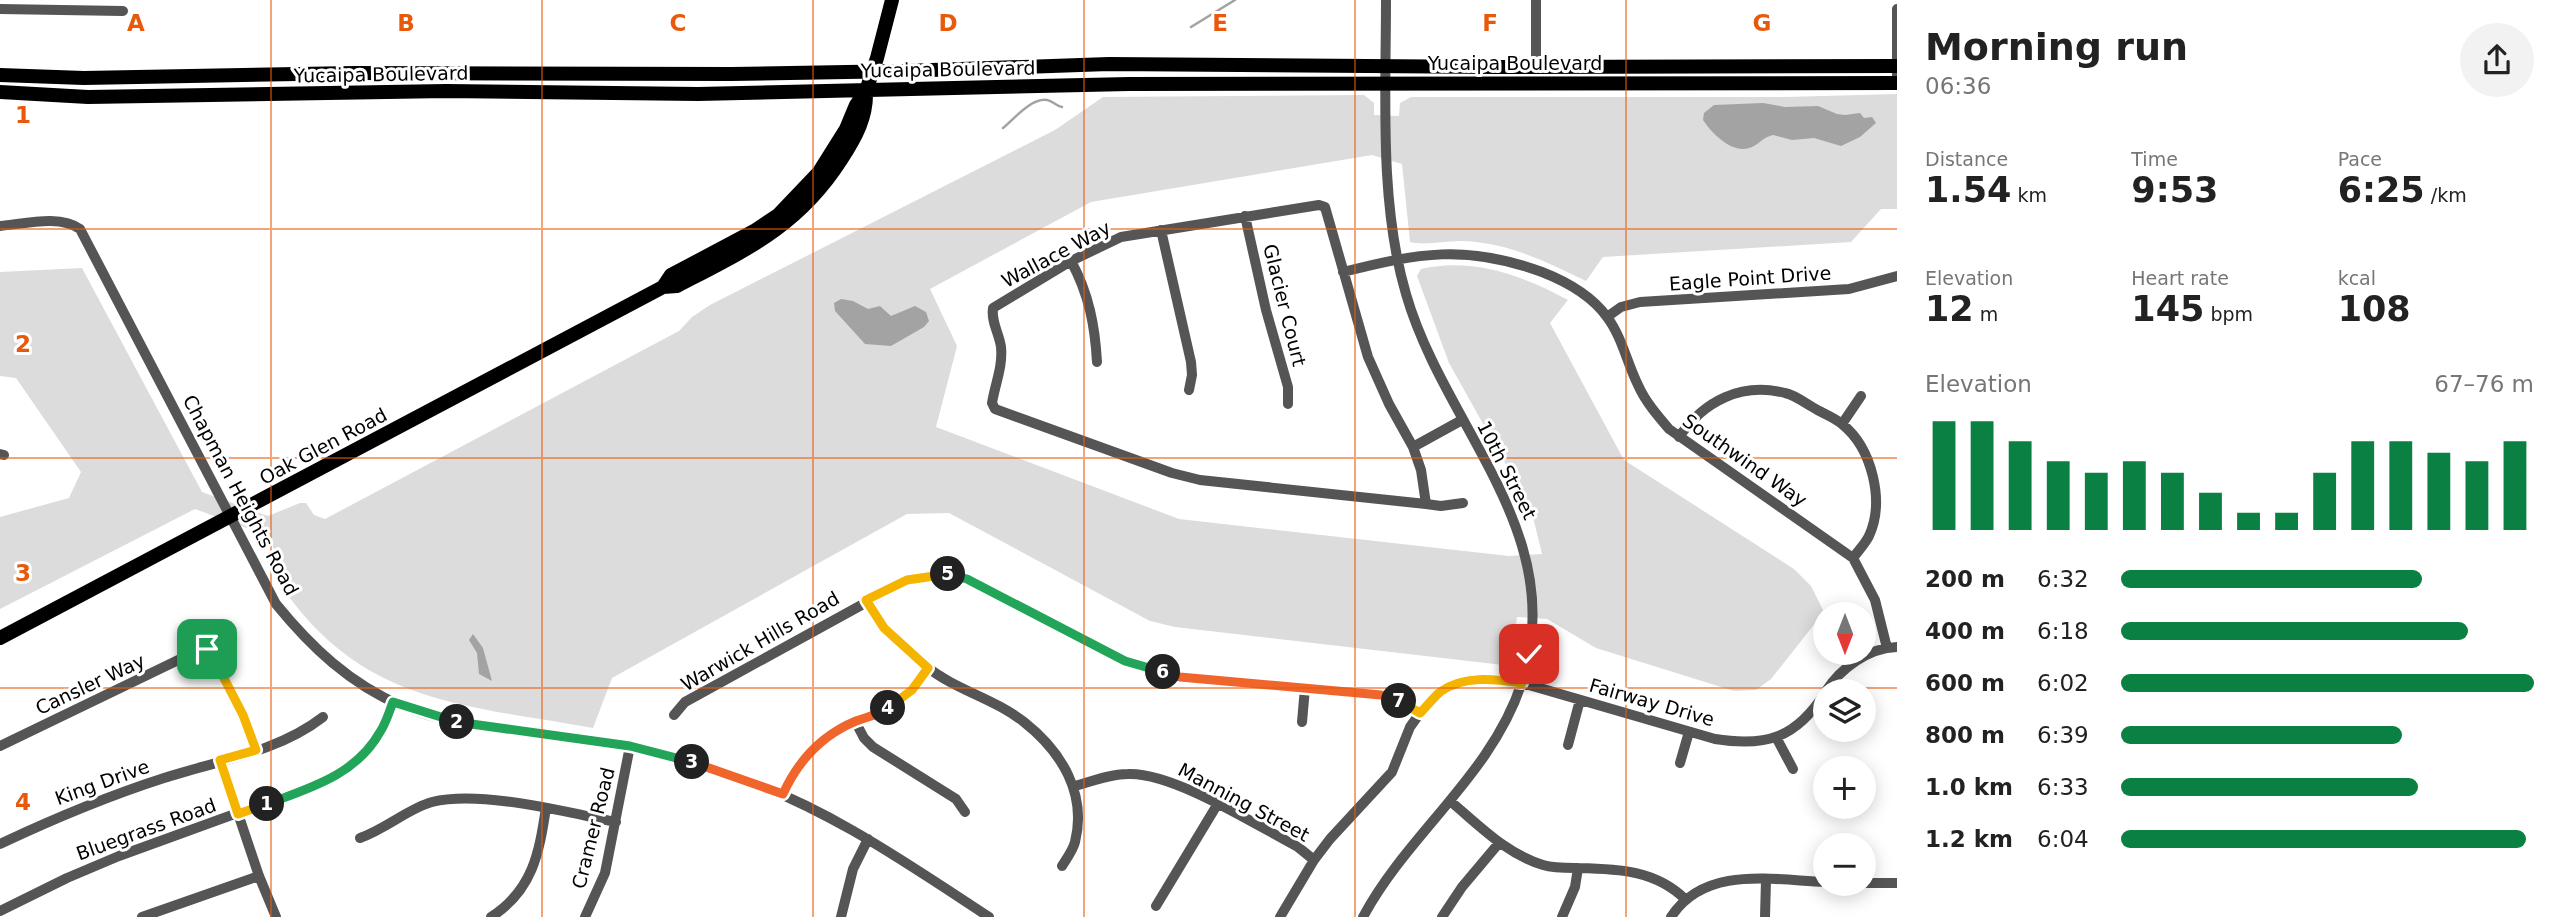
<!DOCTYPE html>
<html lang="en">
<head>
<meta charset="utf-8">
<style>
	body { margin:0; font-family:"DejaVu Sans",sans-serif; background:#f2f2f2; color:#222; height:100vh; display:flex; flex-direction:column; font-size:26px; white-space:nowrap }
	* { box-sizing:border-box; margin:0 }
	p { font-size:23px; color:#767676 }
	.icon { flex:none; width:38px; height:38px; fill:none; stroke:currentColor; stroke-width:2; stroke-linecap:round; stroke-linejoin:round }
	.map { position:relative; flex:1; overflow:hidden }
	.sheet { display:flex; flex-direction:column; background:#fff; width:665px }
	.sheet>* { flex:none }
	.needle { width:46px; rotate:180deg }
	.buttons { position:absolute; left:1813px; top:602px; display:grid; gap:14px }
	.buttons a { display:grid; place-items:center; width:63px; height:63px; border-radius:50%; background:#fff; box-shadow:0 4px 18px #0003; font-size:35px }
	.pin { position:absolute; display:grid; place-items:center; width:60px; height:60px; color:#fff; margin:-30px; border-radius:14px; box-shadow:0 4px 10px #0006 }
	.km { position:absolute; width:35px; height:35px; margin:-18px; border-radius:50%; background:#222; color:#fff; font-size:19px; line-height:35px; text-align:center }
	.round { display:grid; place-items:center; flex:none; width:74px; height:74px; border-radius:37px; background:#f2f2f2 }
	.head { display:flex; align-items:center; justify-content:space-between; height:119px; padding:0 28px }
	h1 { font-size:38px; font-weight:700; line-height:52px }
	.figures { display:grid; grid-template-columns:repeat(3,1fr); gap:10px; height:119px; padding:7px 28px }
	.figures div { display:grid; align-content:center }
	.figures b { font-size:35px; font-weight:700 }
	.figures small { font-size:19px; font-weight:400 }
	.figures p { font-size:19px }
	.chart { height:196px; padding:14px 28px }
	.chart p { display:flex; justify-content:space-between }
	.chart svg { width:100%; height:126px; margin-top:7px; stroke:#0b8043; stroke-width:6 }
	ul { padding:0 28px; list-style:none; font-size:23px }
	li { display:grid; grid-template-columns:112px 84px 1fr; align-items:center; height:52px }
	li i { height:18px; border-radius:9px; background:#0b8043 }
	main { display:flex; flex:1; min-height:0 }
	.map>svg:first-child { display:block }
</style>
</head>
<body>
<main>
<div class="map">
<svg width="1897" height="917" viewBox="0 0 1897 917">
	<rect width="100%" height="100%" fill="#fff"/>
	<path fill="#dcdcdc" d="M 1897,94 L 1897,209 L 1881,209 L 1851,242 L 1603,257 L 1586,281 C 1547,262 1509,243 1464,241 C 1447,240 1426,246 1410,242 L 1402,164 L 1372,155 L 1091,202 L 930,289 L 957,346 L 936,427 L 1179,519 L 1509,556 L 1542,554 L 1534,521 L 1514,479 L 1449,363 L 1417,276 L 1421,269 C 1473,257 1524,276 1568,300 L 1550,323 L 1624,460 L 1794,569 L 1811,586 L 1824,612 L 1771,679 L 1756,690 L 1734,691 L 1596,648 L 1547,619 L 1517,617 L 1511,660 L 1503,665 L 1175,627 L 1150,621 L 949,513 L 907,514 L 612,678 L 593,728 C 468,705 365,705 285,591 C 271,571 280,554 268,536 L 195,509 L 0,609 L 0,517 L 69,498 L 81,472 L 16,378 L 0,376 L 0,272 L 82,268 L 202,492 L 268,516 L 300,503 L 306,503 L 314,515 L 325,519 L 679,331 L 692,317 L 710,305 L 1055,130 L 1103,97 L 1364,95 L 1374,103 L 1374,115 L 1399,116 L 1400,103 L 1411,97 L 1785,97 Z"/>
	<path fill="#a3a3a3" d="M 1763,103 L 1785,107 L 1818,106 L 1837,114 L 1845,115 L 1860,113 L 1864,118 L 1872,117 L 1876,123 L 1860,137 L 1841,146 L 1814,138 L 1792,140 L 1773,135 C 1764,137 1761,142 1754,146 C 1735,157 1713,135 1703,120 L 1704,113 L 1714,105 Z
		M 841,299 L 853,301 L 868,309 L 880,306 L 891,316 L 915,306 L 926,312 L 929,321 L 924,327 L 891,346 L 865,344 L 835,311 L 834,303 Z
		M 473,634 L 483,648 L 492,681 L 479,674 L 477,653 L 469,640 Z"/>
	<g fill="none" stroke-linecap="round" stroke-linejoin="round">
		<path stroke="#a3a3a3" stroke-width="2.5" d="M 1191,27 L 1235,0
			M 1003,128 C 1014,119 1031,98 1047,100 C 1053,101 1056,106 1062,107"/>
		<path stroke="#555" stroke-width="10" d="M 1536,0 L 1536,67
			M 0,9 L 123,11
			M 1897,83 L 1897,9
			M 1245,216 L 1266,310 L 1288,387 L 1288,404
			M 0,226 C 24,224 60,214 80,229 L 276,604 C 311,647 350,684 402,706 C 449,726 504,728 553,735 C 616,743 675,755 734,776 C 827,807 908,864 989,917
			M 1161,230 L 1191,362 L 1192,375 L 1189,390
			M 1071,261 C 1089,294 1095,326 1097,362
			M 1343,272 C 1418,253 1466,244 1542,272 C 1565,281 1592,296 1607,317 C 1622,337 1627,363 1638,385 C 1645,401 1657,415 1669,429 L 1853,558 L 1875,600 L 1887,648
			M 1607,317 L 1621,307 L 1640,302 L 1849,289 L 1897,276
			M 1842,424 L 1861,396
			M 1679,437 C 1704,401 1741,382 1785,393 C 1795,395 1805,403 1814,408 C 1822,413 1834,417 1842,424 C 1872,448 1885,501 1869,536 C 1865,544 1858,551 1853,558
			M 1413,447 L 1462,420
			M 0,454 L 4,455
			M 1426,504 L 1421,470 L 1413,447 L 1389,404 L 1368,357 L 1325,207 L 1319,205 L 1121,237 L 1071,261 L 993,308 C 991,322 999,333 1001,347 C 1003,367 995,384 992,403 L 995,409 L 1172,473 L 1200,480 L 1426,504 L 1441,506 L 1463,503
			M 866,600 C 882,626 902,649 927,667 C 956,690 995,699 1024,722 C 1062,752 1087,794 1075,842 C 1073,850 1067,858 1062,866
			M 1826,691 C 1841,668 1868,648 1897,647
			M 674,715 L 685,702 L 907,580 L 949,574 L 967,579 L 1125,661 L 1180,677 L 1381,695 L 1395,699 L 1420,713
			M 855,721 L 864,738 L 873,747 L 956,799 L 965,812
			M 1302,722 L 1305,688
			M 1776,737 L 1793,769
			M 1568,745 L 1580,700
			M 0,746 L 199,650 L 207,649 L 212,655 L 243,715 L 256,750
			M 220,760 L 259,876 L 276,917
			M 1680,763 L 1689,732
			M 1075,786 C 1092,781 1110,774 1128,774 C 1173,772 1256,825 1298,847 L 1314,860
			M 783,794 C 798,762 821,737 854,722 C 864,717 876,716 885,710 C 903,700 916,685 928,668
			M 1450,801 C 1479,825 1506,854 1543,865 C 1553,868 1564,868 1575,868 C 1616,869 1655,869 1686,900
			M 360,838 C 386,829 409,808 432,802 C 481,790 565,812 616,822
			M 0,844 C 53,819 108,796 164,778 C 217,761 278,752 323,717
			M 1864,883 L 1897,883
			M 1156,906 L 1217,805
			M 0,911 L 67,878 L 119,856 L 331,779 C 365,758 378,738 393,702
			M 142,917 L 259,876
			M 491,917 C 533,890 539,853 546,808
			M 585,917 L 605,873 L 630,746
			M 841,917 L 853,869 L 868,839
			M 1280,917 L 1314,860 L 1330,839 L 1392,772 L 1410,727 L 1420,713 L 1441,692 L 1461,682 L 1482,679 L 1522,683 L 1715,739 C 1767,747 1796,738 1825,693
			M 1363,917 C 1408,833 1492,775 1522,682 C 1570,533 1444,427 1406,294 C 1379,203 1386,94 1386,0
			M 1442,917 L 1462,887 L 1499,843
			M 1562,917 L 1575,887 L 1578,868
			M 1671,917 C 1705,865 1773,880 1825,882
			M 1765,917 L 1766,880"/>
		<path stroke="#000" stroke-width="14" d="M 0,75 L 84,78 L 355,73 L 731,74 L 903,71 L 1109,64 L 1497,67 L 1897,66
			M 0,92 L 88,97 L 446,91 L 698,94 L 1129,84 L 1897,83
			M 663,287 L 671,275 L 754,231 L 778,215 L 819,172 L 846,129 L 856,105 L 866,91 L 877,58 L 892,0
			M 0,638 L 663,287 L 677,286 C 746,250 798,227 841,160 C 856,137 867,117 866,91"/>
	</g>
	<g fill="none" stroke-linecap="round" stroke-linejoin="round">
		<defs>
			<path id="split-1" d="M 207,649 L 212,655 L 243,715 L 256,750 L 220,760 L 238,814 L 267,804"/>
			<path id="split-2" d="M 267,804 C 310,788 356,775 380,732 C 386,723 389,712 393,702 L 457,722"/>
			<path id="split-3" d="M 457,722 L 630,746 L 692,762"/>
			<path id="split-4" d="M 692,762 L 783,794 C 798,761 822,735 856,721 C 867,717 878,715 888,708"/>
			<path id="split-5" d="M 888,708 L 912,690 L 928,668 L 884,628 L 866,600 L 907,580 L 948,574"/>
			<path id="split-6" d="M 948,574 L 967,579 L 1125,661 L 1163,672"/>
			<path id="split-7" d="M 1163,672 L 1180,677 L 1381,695 L 1399,701"/>
			<path id="split-8" d="M 1399,701 L 1420,713 C 1427,706 1433,698 1440,692 C 1463,675 1495,679 1522,683 L 1529,654"/>
		</defs>
		<use href="#split-1" stroke="#fff" stroke-width="14"/>
		<use href="#split-2" stroke="#fff" stroke-width="14"/>
		<use href="#split-3" stroke="#fff" stroke-width="14"/>
		<use href="#split-4" stroke="#fff" stroke-width="14"/>
		<use href="#split-5" stroke="#fff" stroke-width="14"/>
		<use href="#split-6" stroke="#fff" stroke-width="14"/>
		<use href="#split-7" stroke="#fff" stroke-width="14"/>
		<use href="#split-8" stroke="#fff" stroke-width="14"/>
		<use href="#split-1" stroke="#f5b400" stroke-width="9"/>
		<use href="#split-2" stroke="#22a559" stroke-width="9"/>
		<use href="#split-3" stroke="#22a559" stroke-width="9"/>
		<use href="#split-4" stroke="#f0652b" stroke-width="9"/>
		<use href="#split-5" stroke="#f5b400" stroke-width="9"/>
		<use href="#split-6" stroke="#22a559" stroke-width="9"/>
		<use href="#split-7" stroke="#f0652b" stroke-width="9"/>
		<use href="#split-8" stroke="#f5b400" stroke-width="9"/>
	</g>
	<path fill="none" stroke="#e8590c" stroke-width="2" stroke-opacity="0.55" d="M 271,0 L 271,917M 542,0 L 542,917M 813,0 L 813,917M 1084,0 L 1084,917M 1355,0 L 1355,917M 1626,0 L 1626,917M 0,229 L 1897,229M 0,458 L 1897,458M 0,688 L 1897,688"/>
	<g text-anchor="middle" stroke-width="6" stroke-linejoin="round" paint-order="stroke">
		<g font-size="19" fill="#000" stroke="#fff">
			<text x="1515" y="70">Yucaipa Boulevard</text>
			<text transform="translate(948 69) rotate(-1)" y="7">Yucaipa Boulevard</text>
			<text transform="translate(381 74) rotate(-1)" y="7">Yucaipa Boulevard</text>
			<text transform="translate(1056 254) rotate(-28)" y="7">Wallace Way</text>
			<text transform="translate(1750 278) rotate(-4)" y="7">Eagle Point Drive</text>
			<text transform="translate(1285 305) rotate(76)" y="7">Glacier Court</text>
			<text transform="translate(323 446) rotate(-28)" y="7">Oak Glen Road</text>
			<text transform="translate(1745 460) rotate(35)" y="7">Southwind Way</text>
			<text transform="translate(1507 470) rotate(63)" y="7">10th Street</text>
			<text transform="translate(241 495) rotate(62)" y="7">Chapman Heights Road</text>
			<text transform="translate(760 641) rotate(-30)" y="7">Warwick Hills Road</text>
			<text transform="translate(90 684) rotate(-25)" y="7">Cansler Way</text>
			<text transform="translate(1652 702) rotate(16)" y="7">Fairway Drive</text>
			<text transform="translate(102 782) rotate(-20)" y="7">King Drive</text>
			<text transform="translate(1244 802) rotate(28)" y="7">Manning Street</text>
			<text transform="translate(593 828) rotate(-76)" y="7">Cramer Road</text>
			<text transform="translate(146 829) rotate(-20)" y="7">Bluegrass Road</text>
		</g>
	</g>
	<g font-size="23" text-anchor="middle" font-weight="bold" fill="#e8590c" stroke="#fff" stroke-width="6" stroke-linejoin="round" paint-order="stroke">
		<text x="136" y="31">A</text>
		<text x="406" y="31">B</text>
		<text x="678" y="31">C</text>
		<text x="948" y="31">D</text>
		<text x="1220" y="31">E</text>
		<text x="1490" y="31">F</text>
		<text x="1762" y="31">G</text>
		<text x="23" y="123">1</text>
		<text x="23" y="352">2</text>
		<text x="23" y="581">3</text>
		<text x="23" y="810">4</text>
	</g>
</svg>
<div class="buttons">
<a><svg class="needle" viewBox="-14 -14 28 28"><path d="M0-13l5 13h-10z" fill="#e53935"/><path d="M0 13l5-13h-10z" fill="#767676"/></svg></a>
<a><svg class="icon" aria-label="layers" viewBox="0 0 24 24"><path d="M12 4l9 5-9 5-9-5zM3 14l9 5 9-5"/></svg></a>
<a>+</a>
<a>−</a>
</div>
<div class="pin" style="left:207px;top:649px;background:#1e9e55"><svg class="icon" aria-label="arrive" viewBox="0 0 24 24"><path d="M6 21V4h12l-3 4 3 4H6"/></svg></div>
<div class="pin" style="left:1529px;top:654px;background:#d93025"><svg class="icon" aria-label="check" viewBox="0 0 24 24"><path d="M5 12l5 5 9-10"/></svg></div>
<b class="km" style="left:267px;top:804px">1</b>
<b class="km" style="left:457px;top:722px">2</b>
<b class="km" style="left:692px;top:762px">3</b>
<b class="km" style="left:888px;top:708px">4</b>
<b class="km" style="left:948px;top:574px">5</b>
<b class="km" style="left:1163px;top:672px">6</b>
<b class="km" style="left:1399px;top:701px">7</b>
</div>
<section class="sheet">
<div class="head"><div><h1>Morning run</h1><p>06:36</p></div><a class="round"><svg class="icon" aria-label="share" viewBox="0 0 24 24"><path d="M12 15V3M7 8l5-5 5 5M5 13v7h14v-7"/></svg></a></div>
<div class="figures">
<div><p>Distance</p><b>1.54<small> km</small></b></div>
<div><p>Time</p><b>9:53</b></div>
<div><p>Pace</p><b>6:25<small> /km</small></b></div>
</div>
<div class="figures">
<div><p>Elevation</p><b>12<small> m</small></b></div>
<div><p>Heart rate</p><b>145<small> bpm</small></b></div>
<div><p>kcal</p><b>108</b></div>
</div>
<div class="chart"><p><span>Elevation</span>67–76 m</p>
<svg viewBox="0 0 160 44" preserveAspectRatio="none"><path d="M5 44V6M15 44V6M25 44V13M35 44V20M45 44V24M55 44V20M65 44V24M75 44V31M85 44V38M95 44V38M105 44V24M115 44V13M125 44V13M135 44V17M145 44V20M155 44V13"/></svg>
</div>
<ul>
<li><b>200 m</b>6:32<i style="width:73%"></i></li>
<li><b>400 m</b>6:18<i style="width:84%"></i></li>
<li><b>600 m</b>6:02<i style="width:100%"></i></li>
<li><b>800 m</b>6:39<i style="width:68%"></i></li>
<li><b>1.0 km</b>6:33<i style="width:72%"></i></li>
<li><b>1.2 km</b>6:04<i style="width:98%"></i></li>
</ul>
</section>
</main>
</body>
</html>
